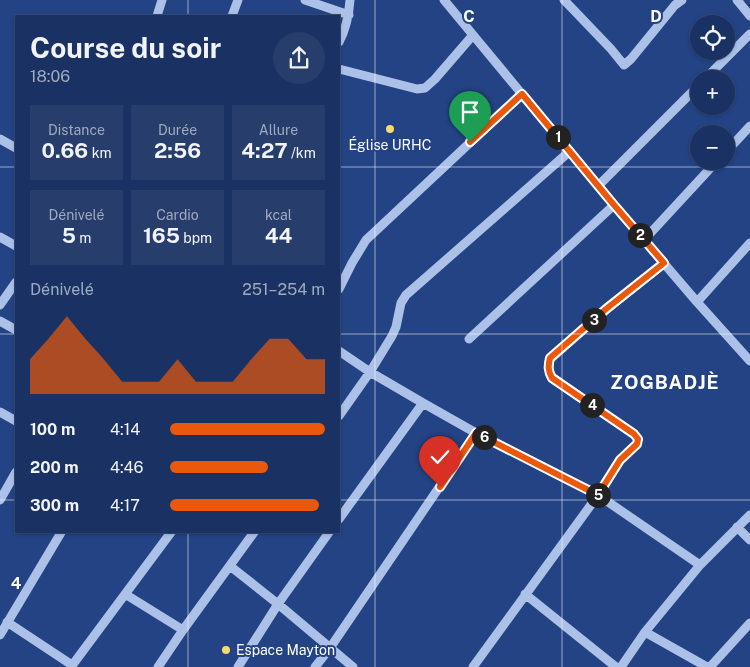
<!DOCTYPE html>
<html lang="fr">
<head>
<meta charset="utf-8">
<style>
	body { margin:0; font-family:"Public Sans",sans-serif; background:#273e6c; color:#f1f3f6; height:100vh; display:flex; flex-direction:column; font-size:19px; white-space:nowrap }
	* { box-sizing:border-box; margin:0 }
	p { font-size:16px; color:#9faabe }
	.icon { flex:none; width:28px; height:28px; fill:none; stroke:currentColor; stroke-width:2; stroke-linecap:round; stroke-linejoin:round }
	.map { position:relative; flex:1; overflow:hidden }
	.panel { position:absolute; left:15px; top:15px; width:325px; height:518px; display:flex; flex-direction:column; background:#1a3263; border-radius:0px; box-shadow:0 1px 4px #0004,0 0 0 1px #384d78 }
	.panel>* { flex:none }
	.tools { position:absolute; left:690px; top:15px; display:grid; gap:10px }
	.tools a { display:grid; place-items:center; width:45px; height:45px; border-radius:50%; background:#1a3263; box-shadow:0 1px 4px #0004,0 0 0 1px #384d78; font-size:25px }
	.pin { position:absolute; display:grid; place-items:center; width:42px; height:42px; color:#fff; margin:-51px -21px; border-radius:50% 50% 50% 0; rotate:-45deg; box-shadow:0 0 5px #0007 }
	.pin .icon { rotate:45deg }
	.km { position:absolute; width:25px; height:25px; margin:-12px; border-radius:50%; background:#222; color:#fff; font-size:14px; line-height:25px; text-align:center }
	.round { display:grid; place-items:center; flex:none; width:52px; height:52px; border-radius:26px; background:#273e6c }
	.summary { display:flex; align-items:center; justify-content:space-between; height:85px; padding:0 15px }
	h1 { font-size:28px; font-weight:700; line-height:38px }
	.figures { display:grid; grid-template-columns:repeat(3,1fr); gap:8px; height:85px; padding:5px 15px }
	.figures div { display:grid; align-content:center; border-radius:0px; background:#273e6c; text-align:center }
	.figures b { font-size:21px; font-weight:700 }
	.figures small { font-size:14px; font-weight:400 }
	.figures p { font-size:14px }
	.chart { height:140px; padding:10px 15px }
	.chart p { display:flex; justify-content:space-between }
	.chart svg { width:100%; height:90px; margin-top:5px; fill:#ea580c; opacity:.7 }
	ul { padding:0 15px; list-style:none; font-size:16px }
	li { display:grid; grid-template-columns:80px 60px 1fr; align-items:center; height:38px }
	li i { height:12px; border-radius:6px; background:#ea580c }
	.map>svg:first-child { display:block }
</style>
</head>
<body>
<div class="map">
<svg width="750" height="667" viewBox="0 0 750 667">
	<rect width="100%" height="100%" fill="#234384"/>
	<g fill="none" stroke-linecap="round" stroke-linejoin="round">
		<path stroke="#acc1e8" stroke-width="9" d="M 305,0 L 349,15
			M 444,0 L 614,205 L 697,302 L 750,361
			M 564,0 L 611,49 L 624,65 L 631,59 L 675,5 L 682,0
			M 737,0 L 750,16
			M 157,16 L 162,0
			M 232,16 L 238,0
			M 339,42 C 346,29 349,15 350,0
			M 339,69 L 417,89 L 425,88 L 435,79 L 473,35
			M 705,79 L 750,34
			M 0,139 L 16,148
			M 726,152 L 750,126
			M 598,186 L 699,85
			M 0,237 L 16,246
			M 644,240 L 717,161
			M 339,289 L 352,263 L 366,240 L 522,94
			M 697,302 L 750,243
			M 0,305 L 16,282
			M 0,321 L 16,330
			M 469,339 L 614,205
			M 339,351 L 370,372 L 423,403 L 476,433 L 598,495 L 700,565
			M 0,412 L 16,421
			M 339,416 L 370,372 L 392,336 L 396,327 L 401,303 L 406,295 L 570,151
			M 0,500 L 16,472
			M 339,519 L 423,403
			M 737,527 L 750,540
			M 230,566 L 278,604 L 353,667
			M 125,594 L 183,630
			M 525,594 L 616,667
			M 7,622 L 72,665
			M 645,632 L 707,667
			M 0,635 L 62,531
			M 71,667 L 172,531
			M 158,667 L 183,630 L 255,531
			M 238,667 L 278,604 L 330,531
			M 315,667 L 330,648 L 476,433
			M 473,667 L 601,491 L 620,460 L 637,444 L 638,439 L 634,434 L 552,377 C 548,371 548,366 550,359 L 607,309 L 664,263
			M 621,667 L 645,632 L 700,565 L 750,515
			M 710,667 L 750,623"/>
	</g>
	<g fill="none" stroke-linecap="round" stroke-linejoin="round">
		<defs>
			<path id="route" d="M 440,487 L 476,433 L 598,495 L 620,460 L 637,444 L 638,439 L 634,434 L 552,378 C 548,371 548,366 550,358 L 606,309 L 664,263 L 614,205 L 522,94 L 470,142"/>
		</defs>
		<use href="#route" stroke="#fff" stroke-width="10"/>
		<use href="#route" stroke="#ea580c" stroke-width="6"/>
	</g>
	<path fill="none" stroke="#fff" stroke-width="1" stroke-opacity="0.55" d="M 188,0 L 188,16M 375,0 L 375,667M 562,0 L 562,667M 0,167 L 16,167M 339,167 L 750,167M 0,334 L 16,334M 339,334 L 750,334M 0,500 L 16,500M 339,500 L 750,500M 188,531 L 188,667"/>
	<g fill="#f4db6e" stroke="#234384" stroke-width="2">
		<circle cx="390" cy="129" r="5"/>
		<circle cx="226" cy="650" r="5"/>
	</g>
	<g text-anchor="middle" stroke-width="4" stroke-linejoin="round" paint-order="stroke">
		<g font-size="14" fill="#fff" stroke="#234384">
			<text x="390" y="150">Église URHC</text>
			<text x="236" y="655" text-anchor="start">Espace Mayton</text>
		</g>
		<g font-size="19" font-weight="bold" letter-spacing="1" fill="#fff" stroke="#234384">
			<text x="665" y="389">ZOGBADJÈ</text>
		</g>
	</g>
	<g font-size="16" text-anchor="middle" font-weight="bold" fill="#fff" stroke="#234384" stroke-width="4" stroke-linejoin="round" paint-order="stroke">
		<text x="469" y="22">C</text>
		<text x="656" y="22">D</text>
		<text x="16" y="589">4</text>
	</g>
</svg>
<div class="tools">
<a><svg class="icon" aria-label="locate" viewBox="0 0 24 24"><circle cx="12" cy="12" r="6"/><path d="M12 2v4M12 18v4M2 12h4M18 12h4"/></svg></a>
<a>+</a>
<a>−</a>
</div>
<div class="pin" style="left:470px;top:142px;background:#1e9e55"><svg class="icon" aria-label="arrive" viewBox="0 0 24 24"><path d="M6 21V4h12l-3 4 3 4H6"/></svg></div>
<div class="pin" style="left:440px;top:487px;background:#d93025"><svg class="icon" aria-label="check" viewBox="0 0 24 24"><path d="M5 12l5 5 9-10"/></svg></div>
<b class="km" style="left:558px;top:137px">1</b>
<b class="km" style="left:640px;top:235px">2</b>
<b class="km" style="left:594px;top:320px">3</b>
<b class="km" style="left:592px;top:405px">4</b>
<b class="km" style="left:598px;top:495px">5</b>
<b class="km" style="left:484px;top:437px">6</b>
<section class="panel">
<div class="summary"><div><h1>Course du soir</h1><p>18:06</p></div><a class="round"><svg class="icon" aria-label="share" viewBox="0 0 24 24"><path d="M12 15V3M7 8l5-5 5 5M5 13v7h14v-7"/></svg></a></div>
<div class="figures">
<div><p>Distance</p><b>0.66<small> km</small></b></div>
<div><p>Durée</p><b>2:56</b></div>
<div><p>Allure</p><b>4:27<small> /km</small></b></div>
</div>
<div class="figures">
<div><p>Dénivelé</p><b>5<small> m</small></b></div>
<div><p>Cardio</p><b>165<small> bpm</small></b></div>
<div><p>kcal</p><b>44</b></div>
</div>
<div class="chart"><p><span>Dénivelé</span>251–254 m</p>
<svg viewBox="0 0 160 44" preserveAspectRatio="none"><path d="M0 44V27L10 17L20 6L30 17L40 27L50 38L60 38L70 38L80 27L90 38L100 38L110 38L120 27L130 17L140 17L150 27L160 27V44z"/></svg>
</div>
<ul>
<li><b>100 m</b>4:14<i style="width:100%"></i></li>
<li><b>200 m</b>4:46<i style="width:63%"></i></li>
<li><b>300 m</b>4:17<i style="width:96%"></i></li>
</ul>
</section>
</div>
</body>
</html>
